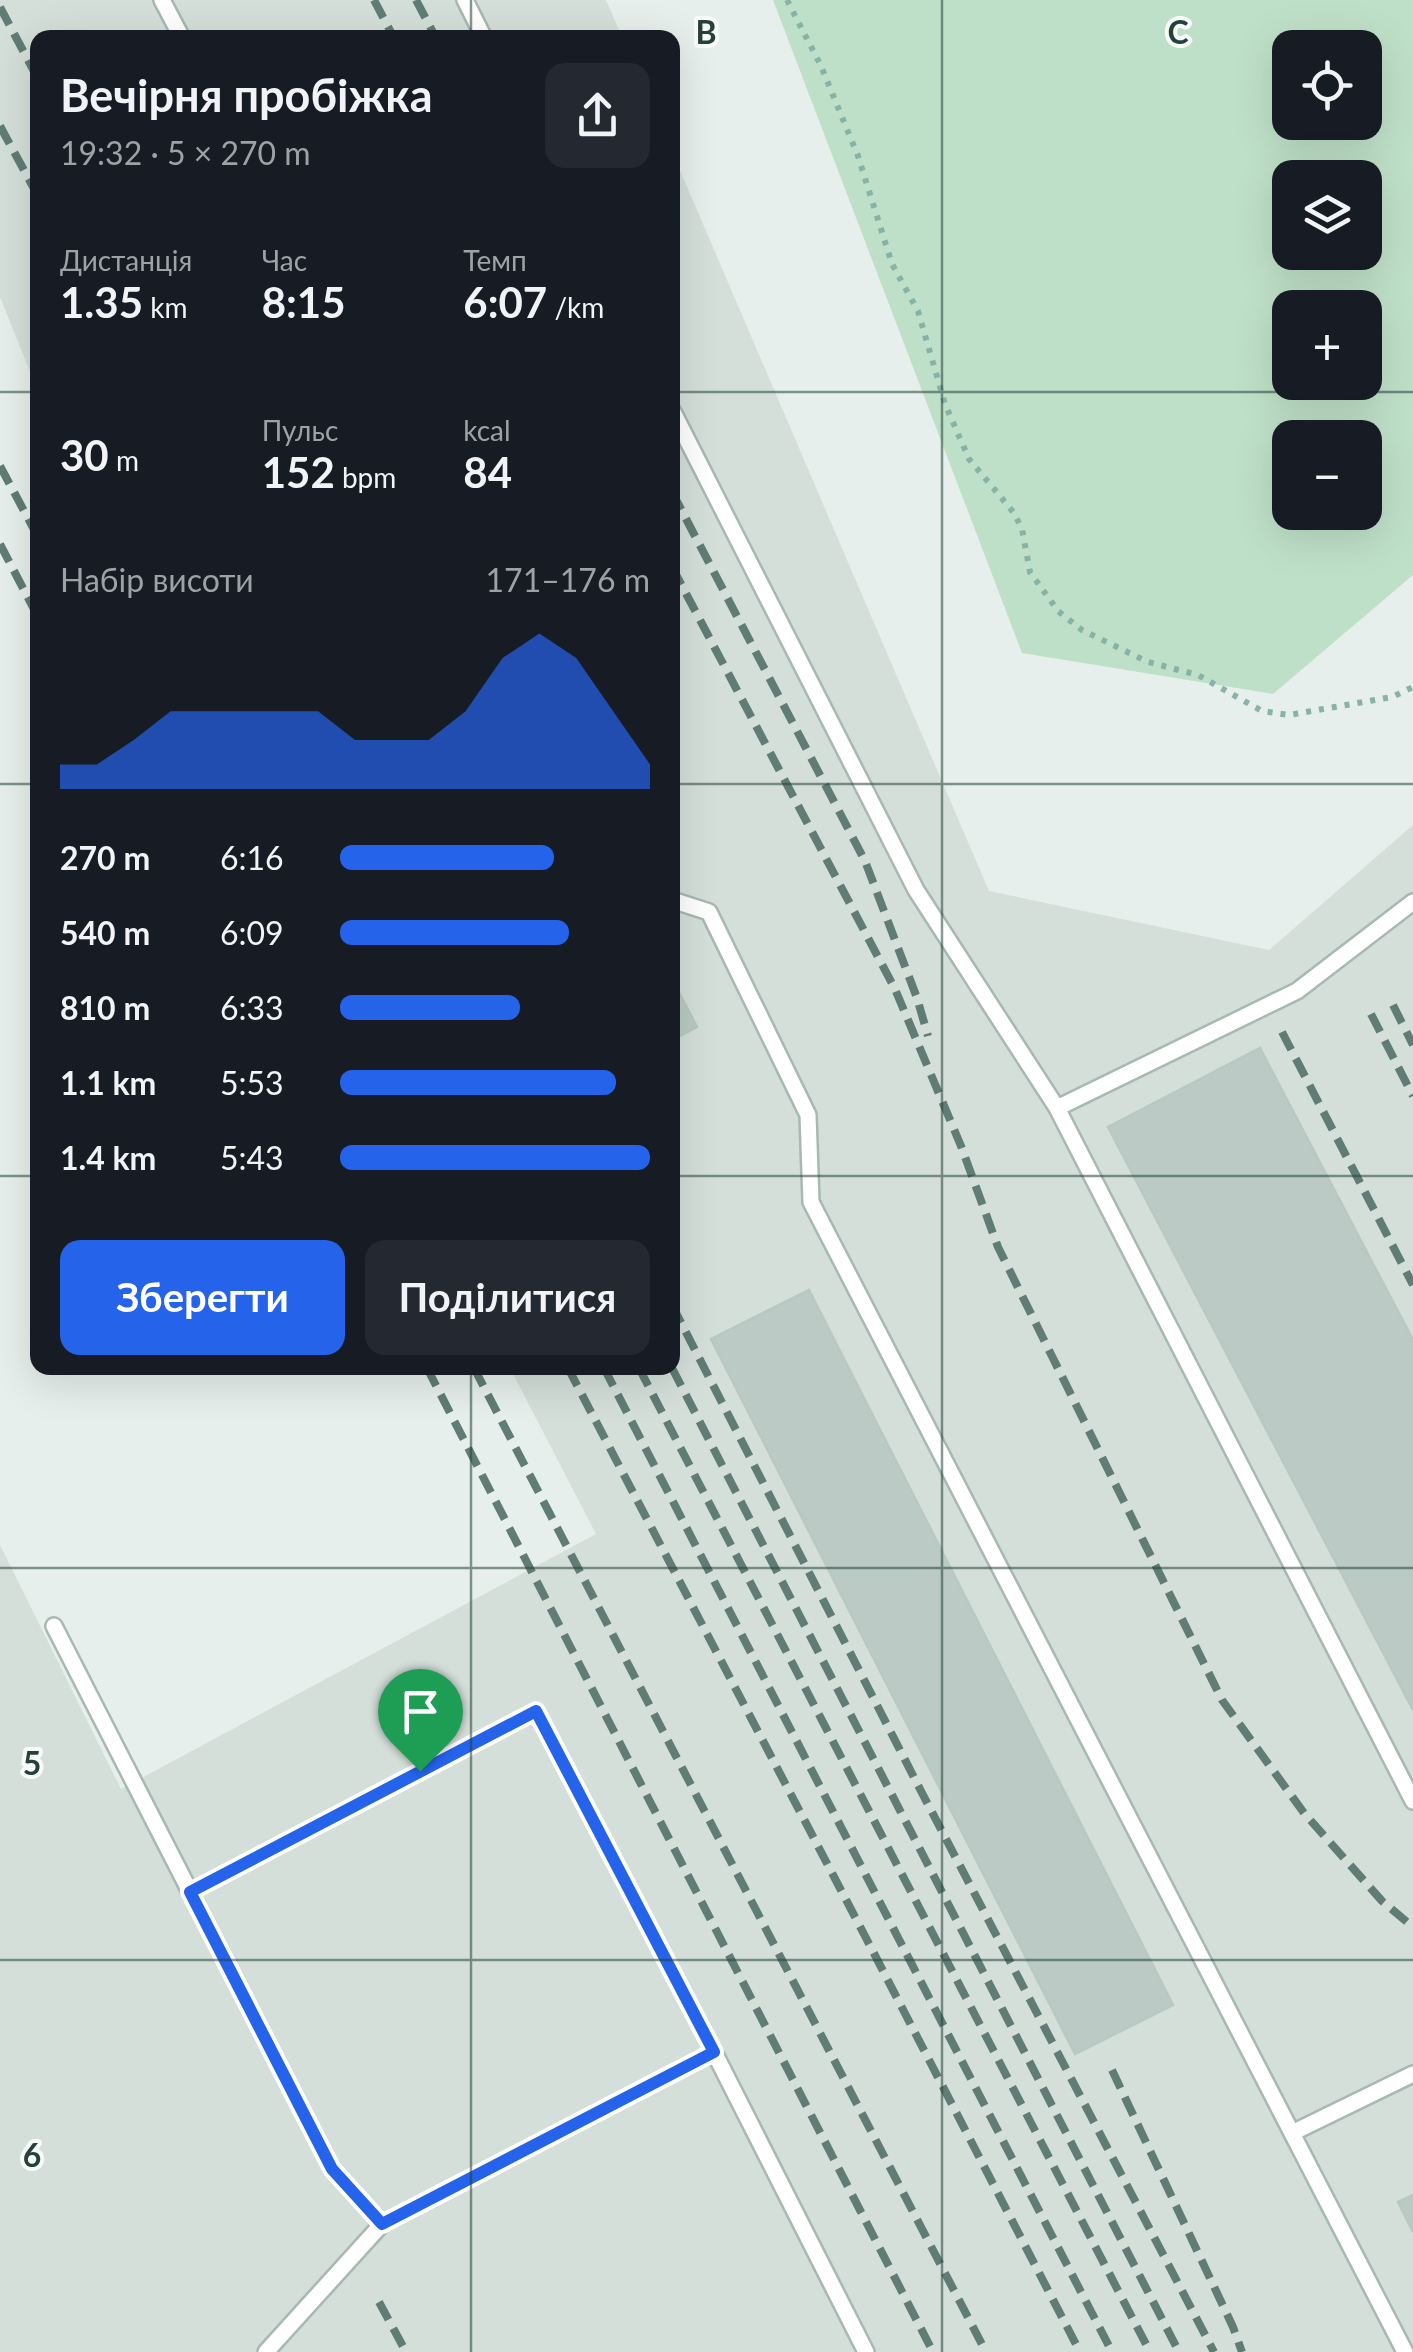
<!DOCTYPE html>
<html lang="uk">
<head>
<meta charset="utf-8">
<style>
	body { margin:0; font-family:Lato,sans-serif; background:#242831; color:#f1f3f6; height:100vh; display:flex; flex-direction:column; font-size:38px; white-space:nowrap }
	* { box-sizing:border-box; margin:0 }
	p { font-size:32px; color:#9ea1a6 }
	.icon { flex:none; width:55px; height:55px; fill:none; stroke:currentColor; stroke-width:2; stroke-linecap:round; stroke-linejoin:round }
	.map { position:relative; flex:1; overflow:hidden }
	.panel { position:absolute; left:30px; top:30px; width:650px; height:1345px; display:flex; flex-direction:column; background:#171b24; border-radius:20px; box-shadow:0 10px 40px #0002 }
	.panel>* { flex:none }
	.buttons { position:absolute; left:1272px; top:30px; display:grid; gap:20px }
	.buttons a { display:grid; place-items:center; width:110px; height:110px; border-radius:20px; background:#171b24; box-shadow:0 10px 40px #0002; font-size:50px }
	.pin { position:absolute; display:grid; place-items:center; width:85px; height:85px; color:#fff; margin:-102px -42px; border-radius:50% 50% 50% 0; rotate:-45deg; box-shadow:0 0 10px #0007 }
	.pin .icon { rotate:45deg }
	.round { display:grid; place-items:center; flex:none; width:105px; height:105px; border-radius:20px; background:#242831 }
	.summary { display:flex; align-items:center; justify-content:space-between; height:170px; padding:0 30px }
	h1 { font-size:45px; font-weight:700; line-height:75px }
	.metrics { display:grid; grid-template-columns:repeat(3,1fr); gap:15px; height:170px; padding:10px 30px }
	.metrics div { display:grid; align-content:center }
	.metrics b { font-size:42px; font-weight:700 }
	.metrics small { font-size:28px; font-weight:400 }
	.metrics p { font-size:28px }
	.chart { height:280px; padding:20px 30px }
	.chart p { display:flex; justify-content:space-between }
	.chart svg { width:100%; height:180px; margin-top:10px; fill:#2563eb; opacity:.7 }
	.cta { display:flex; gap:20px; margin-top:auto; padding:20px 30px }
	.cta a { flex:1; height:115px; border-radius:20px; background:#2563eb; color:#fff; font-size:40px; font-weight:700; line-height:115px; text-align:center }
	.cta a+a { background:#242831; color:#f1f3f6 }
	ul { padding:0 30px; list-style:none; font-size:32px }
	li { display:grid; grid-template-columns:160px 120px 1fr; align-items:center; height:75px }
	li i { height:25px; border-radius:12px; background:#2563eb }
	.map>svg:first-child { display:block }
</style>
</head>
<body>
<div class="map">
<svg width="1413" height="2352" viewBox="0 0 1413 2352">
	<rect width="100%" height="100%" fill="#e6efeb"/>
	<path fill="#d4dfda" d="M 0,0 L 606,0 L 622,37 L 38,38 L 37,389 L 0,297 Z
		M 673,154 L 989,891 L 1269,950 L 1413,825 L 1413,2352 L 0,2352 L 0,1545 L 121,1789 L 596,1534 L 510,1368 L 672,1368 Z"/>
	<path fill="#bfe0c8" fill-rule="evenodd" d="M 773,0 L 1413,0 L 1413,575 L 1273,694 L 1022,653 ZM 1290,48 L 1365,48 L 1365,122 L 1290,122 ZM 1290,178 L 1365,178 L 1365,252 L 1290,252 ZM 1290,308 L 1365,308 L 1365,382 L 1290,382 ZM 1290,438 L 1365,438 L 1365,512 L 1290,512 Z"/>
	<path fill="#bbcac4" stroke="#b8c9c2" stroke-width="2.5" d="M 672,979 L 697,1027 L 672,1040 Z
		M 1260,1048 L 1413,1340 L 1413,1710 L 1108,1127 Z
		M 809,1290 L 1173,2005 L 1075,2054 L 711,1339 Z
		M 1413,2195 L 1413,2232 L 1398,2202 Z"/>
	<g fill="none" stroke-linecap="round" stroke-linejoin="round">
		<defs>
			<path id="service" d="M 162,0 L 182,38
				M 465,0 L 484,38
				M 672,410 L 916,890 L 1057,1108 L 1413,1801
				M 672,900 L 709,912 L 808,1115 L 811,1202 L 1405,2352
				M 1057,1108 L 1297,991 L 1413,902
				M 54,1626 L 332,2169 L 382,2224
				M 190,1892 L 536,1711 L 714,2052
				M 1292,2133 L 1413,2074
				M 266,2352 L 382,2224 L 714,2052 L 866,2352"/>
		</defs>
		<use href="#service" stroke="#a8b8b2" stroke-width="20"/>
		<path stroke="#86b3a5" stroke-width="6" stroke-dasharray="5 8" stroke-linecap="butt" d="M 787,0 L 821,66 L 858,156 L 892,264 L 918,311 L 945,404 L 969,459 L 1014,513 L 1022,529 L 1030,572 L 1058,611 L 1082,630 L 1148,662 L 1198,675 L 1262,711 L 1289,715 L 1392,697 L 1413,687"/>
		<use href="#service" stroke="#fff" stroke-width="15"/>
		<path stroke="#5f7d75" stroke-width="8" stroke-dasharray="20 10" stroke-linecap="butt" d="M 374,0 L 394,38
			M 416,0 L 436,38
			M 0,7 L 38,79
			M 0,126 L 38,196
			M 0,466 L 38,537
			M 672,492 L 865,861 L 917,998 L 928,1036
			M 0,544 L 38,617
			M 672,567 L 895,989 L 961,1146 L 998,1247 L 1222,1700 L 1304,1813 L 1382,1901 L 1413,1927
			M 1393,1005 L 1413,1045
			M 1371,1014 L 1413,1096
			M 1282,1032 L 1413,1285
			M 672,1305 L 922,1793 L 1214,2352
			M 427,1368 L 933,2352
			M 474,1368 L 986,2352
			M 568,1368 L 866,1938 L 1080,2352
			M 604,1368 L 1112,2352
			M 639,1368 L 1150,2352
			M 672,1368 L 1179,2352
			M 1112,2070 L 1233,2327 L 1242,2352
			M 379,2302 L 406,2352"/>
	</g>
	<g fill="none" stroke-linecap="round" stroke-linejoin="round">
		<defs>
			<path id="route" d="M 536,1711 L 714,2052 L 382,2224 L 332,2169 L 190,1892 Z"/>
		</defs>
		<use href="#route" stroke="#fff" stroke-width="20"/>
		<use href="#route" stroke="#2563eb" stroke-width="12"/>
	</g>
	<path fill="none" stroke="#24423a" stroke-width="2.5" stroke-opacity="0.55" d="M 471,0 L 471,38M 942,0 L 942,2352M 0,392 L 38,392M 672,392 L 1413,392M 0,784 L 38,784M 672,784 L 1413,784M 0,1176 L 38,1176M 672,1176 L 1413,1176M 471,1368 L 471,2352M 0,1568 L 1413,1568M 0,1960 L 1413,1960"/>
	<g font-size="32" text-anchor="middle" font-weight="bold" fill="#24423a" stroke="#f7fbf9" stroke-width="8" stroke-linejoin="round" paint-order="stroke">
		<text x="706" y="44">B</text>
		<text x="1178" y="44">C</text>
		<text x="32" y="1775">5</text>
		<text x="32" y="2167">6</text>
	</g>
</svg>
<div class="buttons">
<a><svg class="icon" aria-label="locate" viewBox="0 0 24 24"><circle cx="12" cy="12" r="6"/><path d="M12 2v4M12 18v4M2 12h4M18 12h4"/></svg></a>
<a><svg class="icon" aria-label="layers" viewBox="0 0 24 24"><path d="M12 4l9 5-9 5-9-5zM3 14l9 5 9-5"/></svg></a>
<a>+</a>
<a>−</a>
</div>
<div class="pin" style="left:420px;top:1771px;background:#1e9e55"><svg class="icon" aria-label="arrive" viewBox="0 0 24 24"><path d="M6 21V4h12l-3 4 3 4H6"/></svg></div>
<section class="panel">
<div class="summary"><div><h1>Вечірня пробіжка</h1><p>19:32 · 5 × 270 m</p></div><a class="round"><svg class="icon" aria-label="share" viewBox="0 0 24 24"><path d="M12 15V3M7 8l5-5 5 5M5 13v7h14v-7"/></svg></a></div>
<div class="metrics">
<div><p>Дистанція</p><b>1.35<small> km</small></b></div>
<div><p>Час</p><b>8:15</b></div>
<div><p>Темп</p><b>6:07<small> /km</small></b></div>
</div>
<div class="metrics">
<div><b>30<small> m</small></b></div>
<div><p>Пульс</p><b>152<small> bpm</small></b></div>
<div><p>kcal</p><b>84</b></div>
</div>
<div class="chart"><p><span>Набір висоти</span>171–176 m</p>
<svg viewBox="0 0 160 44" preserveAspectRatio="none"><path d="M0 44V38L10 38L20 32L30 25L40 25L50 25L60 25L70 25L80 32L90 32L100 32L110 25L120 12L130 6L140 12L150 25L160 38V44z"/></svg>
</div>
<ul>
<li><b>270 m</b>6:16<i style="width:69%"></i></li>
<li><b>540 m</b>6:09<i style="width:74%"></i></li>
<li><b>810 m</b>6:33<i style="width:58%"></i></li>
<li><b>1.1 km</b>5:53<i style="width:89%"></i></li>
<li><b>1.4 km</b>5:43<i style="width:100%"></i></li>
</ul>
<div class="cta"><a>Зберегти</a><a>Поділитися</a></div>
</section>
</div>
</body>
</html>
